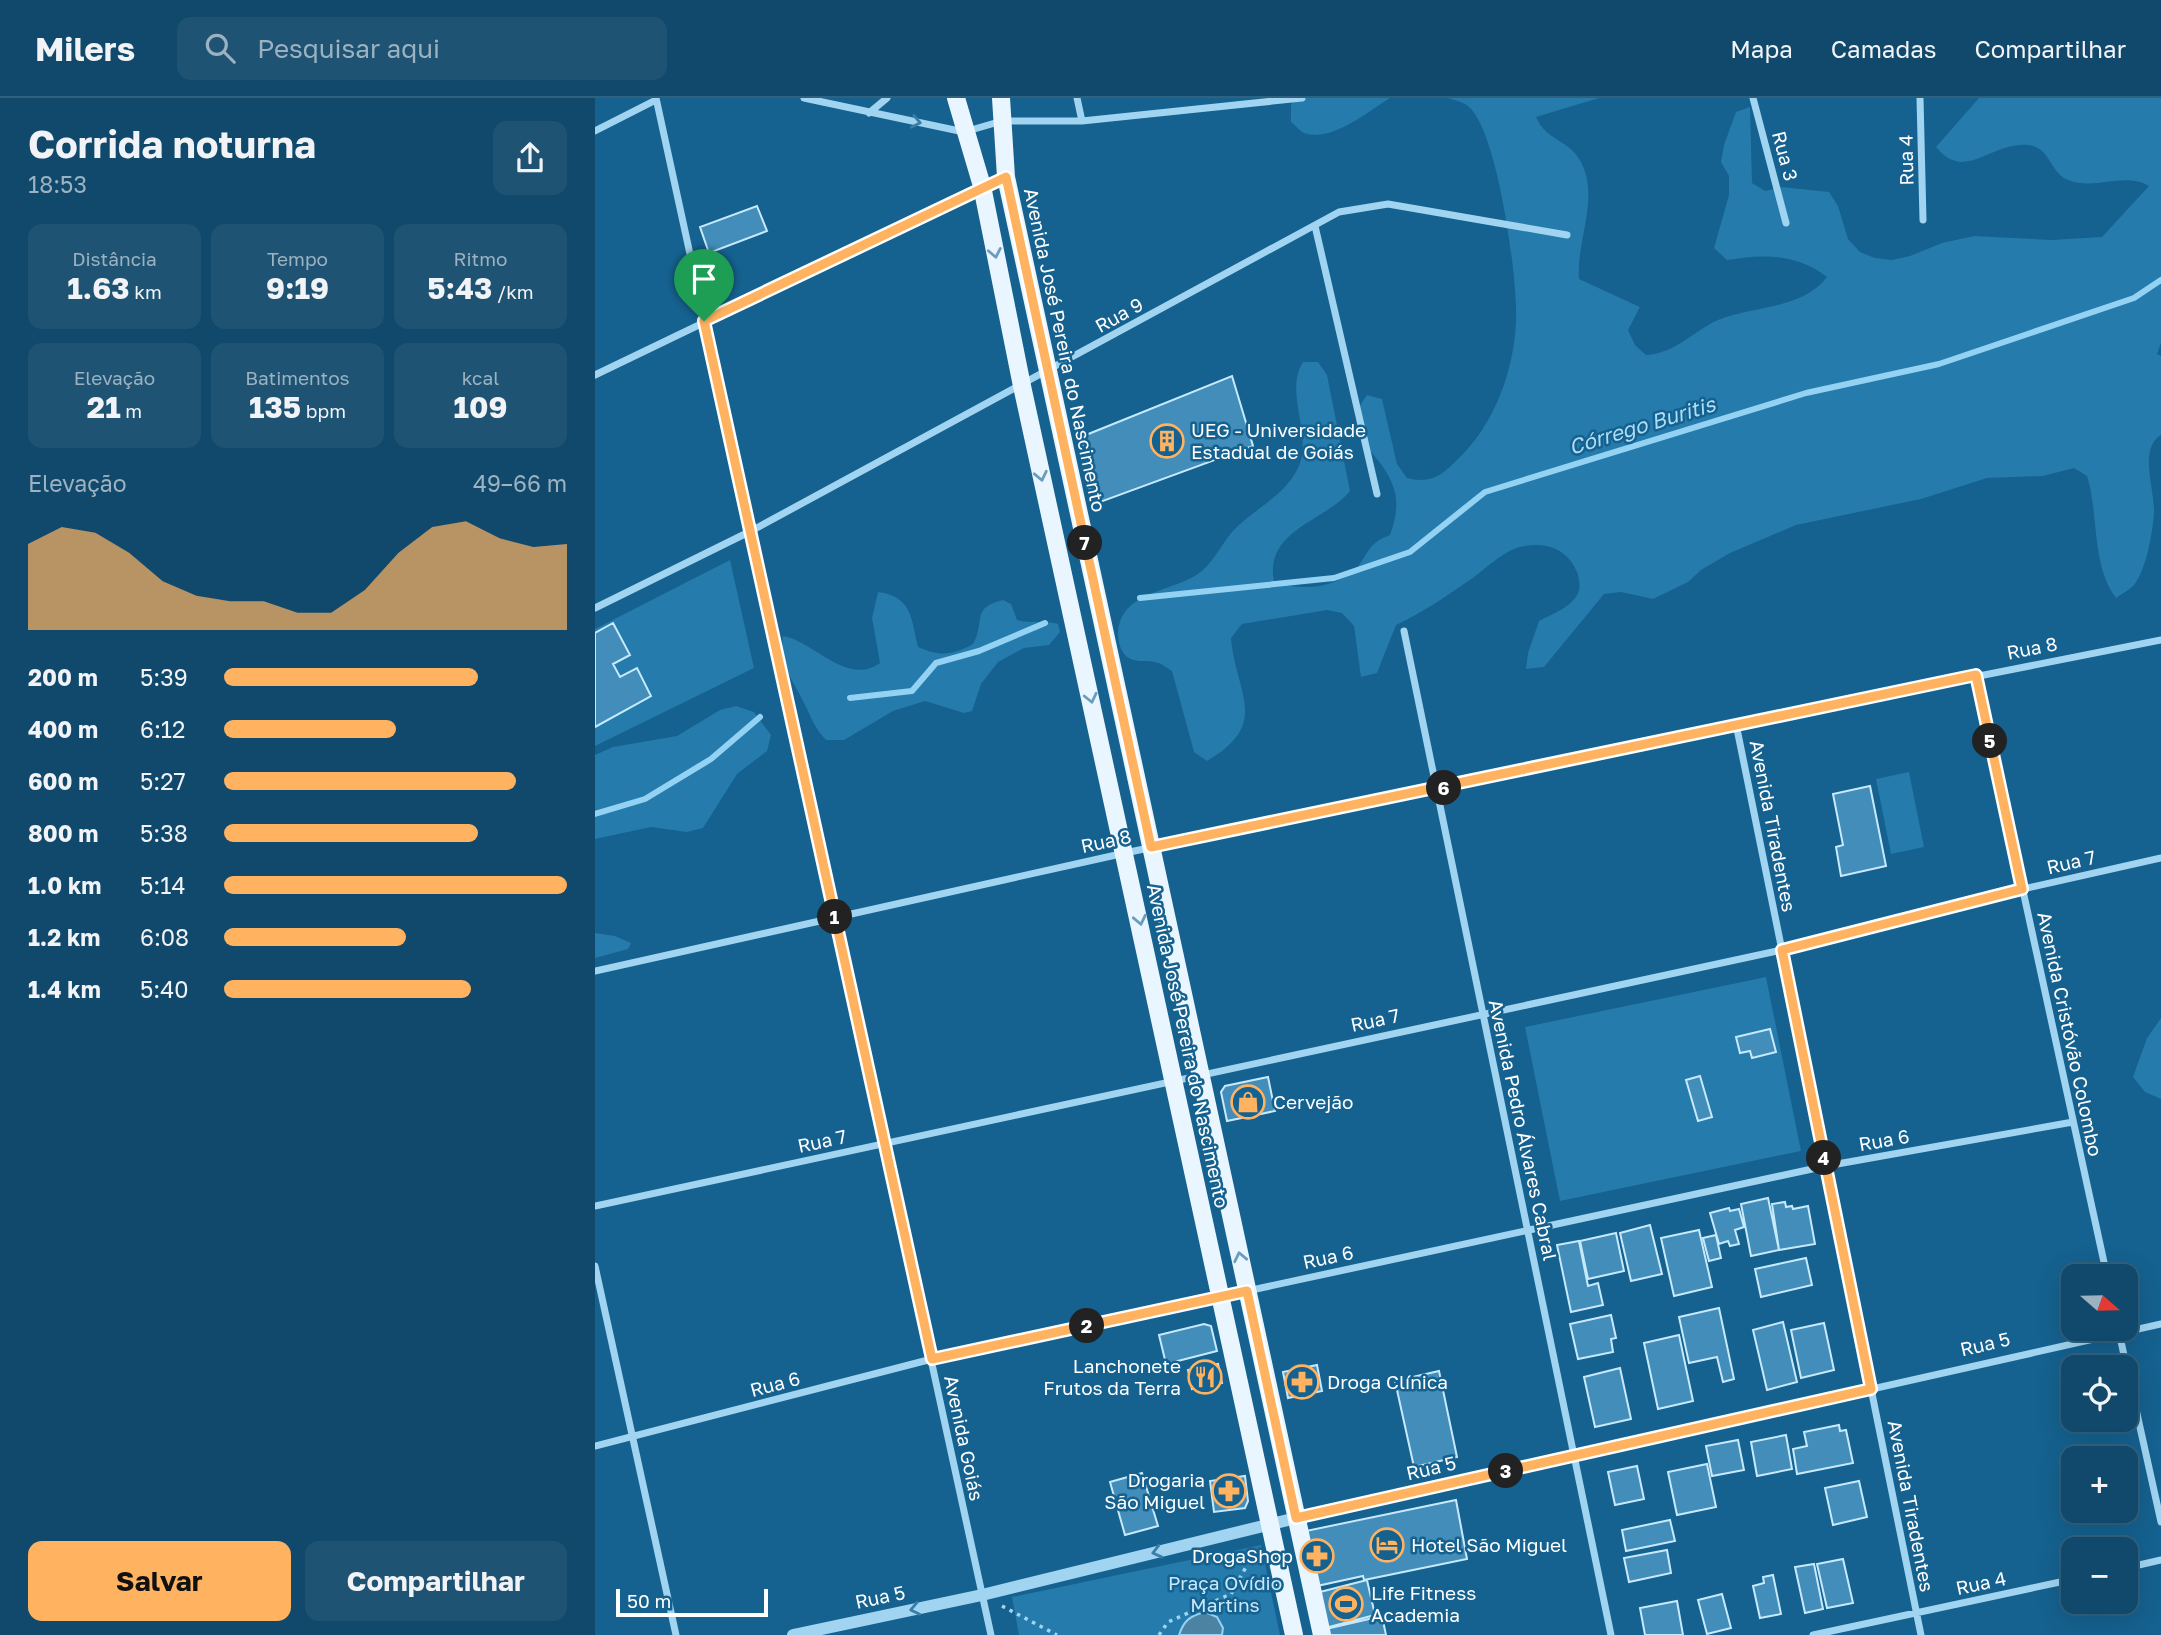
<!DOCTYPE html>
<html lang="pt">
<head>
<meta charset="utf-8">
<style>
	body { margin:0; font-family:"Golos Text",sans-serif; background:#1e5373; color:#f1f3f6; height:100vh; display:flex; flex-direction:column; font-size:26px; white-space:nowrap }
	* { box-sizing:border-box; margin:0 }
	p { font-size:23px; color:#9cb2c1 }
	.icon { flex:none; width:38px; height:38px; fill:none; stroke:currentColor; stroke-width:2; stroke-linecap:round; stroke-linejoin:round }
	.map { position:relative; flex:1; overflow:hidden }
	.sheet { display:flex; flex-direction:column; background:#10496b; width:595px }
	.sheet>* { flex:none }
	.needle { width:46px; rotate:110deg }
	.fabs { position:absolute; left:1466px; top:1166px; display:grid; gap:14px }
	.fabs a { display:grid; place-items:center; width:77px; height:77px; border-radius:14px; background:#10496b; box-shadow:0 7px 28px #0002,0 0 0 2px #30617e; font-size:35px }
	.scale { position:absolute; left:21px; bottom:18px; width:152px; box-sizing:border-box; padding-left:7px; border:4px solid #fff; border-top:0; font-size:19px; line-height:24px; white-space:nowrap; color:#fff; -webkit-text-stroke:5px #15618f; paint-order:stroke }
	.pin { position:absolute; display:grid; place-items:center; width:60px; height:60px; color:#fff; margin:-72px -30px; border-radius:50% 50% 50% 0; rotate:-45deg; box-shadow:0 0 7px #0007 }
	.pin .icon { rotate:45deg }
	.km { position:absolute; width:35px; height:35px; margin:-18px; border-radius:50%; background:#222; color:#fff; font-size:19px; line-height:35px; text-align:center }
	.round { display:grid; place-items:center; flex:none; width:74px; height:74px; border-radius:14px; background:#1e5373 }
	.head { display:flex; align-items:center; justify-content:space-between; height:119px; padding:0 28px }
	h1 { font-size:38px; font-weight:700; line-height:52px }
	.stats { display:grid; grid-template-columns:repeat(3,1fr); gap:10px; height:119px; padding:7px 28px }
	.stats div { display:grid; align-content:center; border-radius:14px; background:#1e5373; text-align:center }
	.stats b { font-size:30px; font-weight:700 }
	.stats small { font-size:19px; font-weight:400 }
	.stats p { font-size:19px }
	.chart { height:196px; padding:14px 28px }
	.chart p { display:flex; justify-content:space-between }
	.chart svg { width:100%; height:126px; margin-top:7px; fill:#ffb360; opacity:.7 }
	.button { display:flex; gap:14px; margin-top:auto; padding:14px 28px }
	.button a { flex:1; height:80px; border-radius:14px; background:#ffb360; color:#111; font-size:28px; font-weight:700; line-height:80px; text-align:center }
	.button a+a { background:#1e5373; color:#f1f3f6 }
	ul { padding:0 28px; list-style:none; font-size:23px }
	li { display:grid; grid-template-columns:112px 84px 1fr; align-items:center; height:52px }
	li i { height:18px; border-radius:9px; background:#ffb360 }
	header { display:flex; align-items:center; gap:42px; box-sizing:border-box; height:98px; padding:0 35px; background:#10496b; border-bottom:2px solid #30617e }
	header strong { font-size:33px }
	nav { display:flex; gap:38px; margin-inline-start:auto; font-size:24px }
	.search { width:490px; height:63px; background:#1e5373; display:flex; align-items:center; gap:18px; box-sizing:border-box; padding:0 24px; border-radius:14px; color:#9cb2c1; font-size:26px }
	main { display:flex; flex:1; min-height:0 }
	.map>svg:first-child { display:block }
</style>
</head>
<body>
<header>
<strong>Milers</strong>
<div class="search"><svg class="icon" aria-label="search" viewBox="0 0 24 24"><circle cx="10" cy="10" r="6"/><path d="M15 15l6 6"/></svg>Pesquisar aqui</div>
<nav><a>Mapa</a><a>Camadas</a><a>Compartilhar</a></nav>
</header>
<main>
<section class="sheet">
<div class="head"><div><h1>Corrida noturna</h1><p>18:53</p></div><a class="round"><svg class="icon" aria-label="share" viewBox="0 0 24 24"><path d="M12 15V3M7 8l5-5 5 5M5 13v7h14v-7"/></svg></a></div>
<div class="stats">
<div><p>Distância</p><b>1.63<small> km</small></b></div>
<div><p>Tempo</p><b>9:19</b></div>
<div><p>Ritmo</p><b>5:43<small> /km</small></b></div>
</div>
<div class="stats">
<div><p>Elevação</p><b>21<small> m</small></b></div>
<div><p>Batimentos</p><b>135<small> bpm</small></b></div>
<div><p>kcal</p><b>109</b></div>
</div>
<div class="chart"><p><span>Elevação</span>49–66 m</p>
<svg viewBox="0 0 160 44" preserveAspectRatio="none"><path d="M0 44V14L10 8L20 10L30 17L40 27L50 32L60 34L70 34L80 38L90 38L100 30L110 17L120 8L130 6L140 12L150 15L160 14V44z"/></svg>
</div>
<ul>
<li><b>200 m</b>5:39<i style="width:74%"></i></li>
<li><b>400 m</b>6:12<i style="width:50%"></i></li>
<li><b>600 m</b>5:27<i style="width:85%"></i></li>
<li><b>800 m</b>5:38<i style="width:74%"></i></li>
<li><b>1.0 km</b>5:14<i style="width:100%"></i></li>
<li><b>1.2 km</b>6:08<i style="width:53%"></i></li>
<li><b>1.4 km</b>5:40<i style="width:72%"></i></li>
</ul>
<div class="button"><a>Salvar</a><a>Compartilhar</a></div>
</section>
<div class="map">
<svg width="1566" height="1537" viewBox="0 0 1566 1537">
	<rect width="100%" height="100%" fill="#15618f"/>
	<path fill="#247bac" d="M 700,0 L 795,0 C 774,13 736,45 709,35 C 705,33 700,27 696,24 L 696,7 Z
		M 853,0 L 1004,0 L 941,19 C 951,43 974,41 986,64 C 1005,100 981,143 984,181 L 1045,209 L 1033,232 L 1040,247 L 1051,257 C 1081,255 1097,234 1123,222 C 1160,207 1206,212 1232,179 C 1201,155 1168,156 1132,162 L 1119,150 L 1134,97 L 1134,78 L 1126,64 L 1129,47 L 1141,14 L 1155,9 L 1157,85 L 1170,93 L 1187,89 L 1234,94 L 1243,108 L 1253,141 L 1265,154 L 1280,160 L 1297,162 L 1315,158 L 1347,145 L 1379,138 L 1456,142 L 1507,139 L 1554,88 C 1529,73 1498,94 1471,81 C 1454,72 1455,49 1433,47 C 1395,44 1370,85 1341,49 L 1384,0 L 1566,0 L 1566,245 L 1562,256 L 1566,258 L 1566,337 C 1543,351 1560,392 1559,414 C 1558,433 1551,473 1539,487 C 1535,492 1526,496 1521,500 C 1496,467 1504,416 1492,378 L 1479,370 L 1448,378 L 1392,380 L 1326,401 L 1201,427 L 1135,455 L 1106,472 L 1093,484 L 1058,501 L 1026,494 L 1009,496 L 949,569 L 931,571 L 933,555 L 944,523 C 957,516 977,509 983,495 C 986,489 984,480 982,474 C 971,447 944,442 919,451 C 905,457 891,470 879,479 C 853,497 829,514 801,527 L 782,575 L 766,579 L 759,528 L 747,515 L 732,512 L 647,526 L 636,540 C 640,594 677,625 612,663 L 599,654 L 577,573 C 573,571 568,566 563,565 C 553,561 542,566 532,559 C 525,553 523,543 523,535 C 526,490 582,495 608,472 C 619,462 627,446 637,434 C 657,412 688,399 702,372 C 720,338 688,296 708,264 L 723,264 L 732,277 L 755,393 C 731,423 669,432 679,483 C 704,493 735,491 757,474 C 775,459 768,447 795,437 C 801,421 804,404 798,388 C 786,352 741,338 772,297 L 787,301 L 802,366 L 812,380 C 836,386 846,378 863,361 C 899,327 919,273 921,223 C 923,183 903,32 873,8 C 868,4 859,2 853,0 Z
		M 135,462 L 159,570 L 0,648 L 0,531 Z
		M 283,494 C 317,499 316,519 323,549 C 345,559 358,557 378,546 C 391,523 375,510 408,502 L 416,506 L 422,522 C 436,526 450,522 463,526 L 465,534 L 454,547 L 429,550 L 403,564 L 386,586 L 377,613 L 369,615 L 330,603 L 298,613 L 249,642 L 231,642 C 219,630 217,620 209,605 C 197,580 184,568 188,538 C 217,542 252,589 285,565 L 277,520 Z
		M 141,608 L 159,614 L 176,637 L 172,653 L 142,676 L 108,730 L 92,734 L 56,729 L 0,741 L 0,657 L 18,649 L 82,638 L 125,612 Z
		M 1314,674 L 1329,749 L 1296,756 L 1281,681 Z
		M 0,835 L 20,838 L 36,845 L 33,851 L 0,860 Z
		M 1171,879 L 1206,1053 L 965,1103 L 930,929 Z
		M 1566,920 L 1566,1001 L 1550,994 L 1538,979 L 1552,940 Z
		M 666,1447 L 685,1537 L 424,1537 L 417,1499 Z"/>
	<path fill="#4c83a3" stroke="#93d2f3" stroke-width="2" d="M 610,1514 L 622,1519 L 628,1530 L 627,1537 L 584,1537 C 589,1522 595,1518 610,1514 Z"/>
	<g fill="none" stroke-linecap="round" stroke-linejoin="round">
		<path stroke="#93d2f3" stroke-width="6" d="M 545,500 L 739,480 L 815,454 L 890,394 L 1211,295 L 1344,266 L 1539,200 L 1566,182
			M 255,600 L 317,593 L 341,565 L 384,553 L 450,525
			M 0,716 L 50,701 L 116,661 L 165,619"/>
	</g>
	<path fill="#428db9" stroke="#c7e9fc" stroke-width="2" d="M 162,108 L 172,133 L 114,155 L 105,129 Z
		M 637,278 L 658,348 L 497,407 L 486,339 Z
		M 18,525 L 35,557 L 18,566 L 25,579 L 42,570 L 56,598 L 0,629 L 0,535 Z
		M 1275,688 L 1291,768 L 1246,778 L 1241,749 L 1248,747 L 1238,696 Z
		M 1175,931 L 1181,954 L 1157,960 L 1155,953 L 1145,955 L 1141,939 Z
		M 1105,978 L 1117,1019 L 1103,1023 L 1091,982 Z
		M 673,979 L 680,1013 L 632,1023 L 626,994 L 630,988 Z
		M 1173,1100 L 1184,1152 L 1156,1158 L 1146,1106 Z
		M 1190,1104 L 1191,1109 L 1197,1108 L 1198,1111 L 1213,1108 L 1220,1146 L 1184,1152 L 1177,1106 Z
		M 1134,1110 L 1135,1113 L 1144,1111 L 1149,1129 L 1140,1132 L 1144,1146 L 1135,1148 L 1133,1143 L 1124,1146 L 1115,1115 Z
		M 1055,1127 L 1067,1176 L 1036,1183 L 1025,1135 Z
		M 1104,1132 L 1117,1189 L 1079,1198 L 1066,1140 Z
		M 1021,1135 L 1029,1173 L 993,1181 L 985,1143 Z
		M 1121,1137 L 1126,1160 L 1114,1163 L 1108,1140 Z
		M 984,1143 L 993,1188 L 1003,1185 L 1008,1207 L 976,1214 L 962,1147 Z
		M 1211,1160 L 1217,1187 L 1166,1199 L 1160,1171 Z
		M 1124,1210 L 1139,1281 L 1128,1284 L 1122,1259 L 1094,1265 L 1084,1219 Z
		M 1016,1217 L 1021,1240 L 1016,1241 L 1018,1254 L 983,1261 L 975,1226 Z
		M 1188,1224 L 1202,1284 L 1172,1292 L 1158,1232 Z
		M 1229,1225 L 1239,1272 L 1206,1280 L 1196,1232 Z
		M 609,1226 L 616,1228 L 622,1253 L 571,1266 L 564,1237 Z
		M 1084,1237 L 1098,1303 L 1063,1311 L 1049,1245 Z
		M 623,1266 L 627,1285 L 597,1291 L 593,1272 Z
		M 722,1267 L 727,1293 L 693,1300 L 688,1274 Z
		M 1025,1270 L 1036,1321 L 1000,1329 L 989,1279 Z
		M 844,1273 L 862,1359 L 819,1369 L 800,1283 Z
		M 1244,1327 L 1245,1333 L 1251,1332 L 1258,1365 L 1202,1376 L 1198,1351 L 1212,1348 L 1209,1334 Z
		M 1191,1337 L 1197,1371 L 1162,1378 L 1156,1344 Z
		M 1143,1342 L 1149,1372 L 1117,1378 L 1111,1348 Z
		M 1112,1366 L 1121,1409 L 1082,1417 L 1073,1374 Z
		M 1042,1368 L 1049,1401 L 1020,1407 L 1013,1374 Z
		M 547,1375 L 563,1428 L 530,1437 L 515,1384 Z
		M 650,1378 L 653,1403 L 650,1410 L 619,1414 L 615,1383 Z
		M 1264,1383 L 1272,1419 L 1238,1427 L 1230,1390 Z
		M 861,1402 L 872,1461 L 769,1482 L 768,1478 L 722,1488 L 711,1433 Z
		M 1075,1422 L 1080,1443 L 1031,1453 L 1027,1432 Z
		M 1072,1452 L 1076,1475 L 1034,1484 L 1029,1460 Z
		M 1248,1461 L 1258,1505 L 1232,1510 L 1222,1466 Z
		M 1219,1466 L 1228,1511 L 1210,1515 L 1200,1469 Z
		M 1178,1477 L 1186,1516 L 1165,1520 L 1158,1488 L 1169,1485 L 1168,1479 Z
		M 772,1482 L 780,1517 L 730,1530 L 721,1495 Z
		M 1127,1496 L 1136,1530 L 1112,1536 L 1103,1502 Z
		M 1082,1503 L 1088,1537 L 1050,1537 L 1045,1510 Z
		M 787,1518 L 791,1537 L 733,1537 L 731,1531 Z"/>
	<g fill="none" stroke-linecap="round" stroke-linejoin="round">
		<path stroke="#a0d4f0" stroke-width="3.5" stroke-dasharray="3.5 5" stroke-linecap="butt" d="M 407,1508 L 462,1537
			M 564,1537 L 573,1524 L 636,1496 L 660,1453"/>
		<path stroke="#a0d4f0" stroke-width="7" d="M 61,0 L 396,1537
			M 209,0 L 369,34 L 407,23 L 487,23 L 707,0
			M 482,0 L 487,23
			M 1158,0 L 1191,125
			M 1325,0 L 1328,122
			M 274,15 L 292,0
			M 0,33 L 61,2
			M 720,128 L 782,396
			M 0,277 L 409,80
			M 0,510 L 156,433 L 744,114 L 793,106 L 972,137
			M 809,533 L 1016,1537
			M 1381,577 L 1512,1178
			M 1141,626 L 1326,1537
			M 0,873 L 530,755 L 1141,626 L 1566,542
			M 0,1108 L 1187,852 L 1428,791 L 1566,760
			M 0,1168 L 81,1537
			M 1523,1230 L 1566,1424
			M 0,1348 L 337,1261 L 1231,1068 L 1478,1024
			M 703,1420 L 1566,1226
			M 1531,1470 L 1566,1462
			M 1218,1537 L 1479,1481"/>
		<path stroke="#a0d4f0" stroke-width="12" d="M 198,1537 L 387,1497 L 701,1420"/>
		<path stroke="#eaf6ff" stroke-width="18" d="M 361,0 L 387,88 L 427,288 L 699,1537
			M 406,0 L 411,79 L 727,1537"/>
	</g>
	<defs><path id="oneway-chevron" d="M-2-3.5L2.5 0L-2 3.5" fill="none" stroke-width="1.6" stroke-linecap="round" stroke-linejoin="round" transform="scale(1.75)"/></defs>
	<g stroke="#387ea7">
		<use href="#oneway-chevron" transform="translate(321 24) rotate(11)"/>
		<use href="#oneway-chevron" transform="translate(562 1454) rotate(166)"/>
		<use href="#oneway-chevron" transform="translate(320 1511) rotate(168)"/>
	</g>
	<g stroke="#6a9dbc">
		<use href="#oneway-chevron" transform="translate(400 155) rotate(79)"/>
		<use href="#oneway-chevron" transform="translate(446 378) rotate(78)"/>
		<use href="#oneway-chevron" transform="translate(496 600) rotate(77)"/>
		<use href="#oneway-chevron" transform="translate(545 822) rotate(78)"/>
		<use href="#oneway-chevron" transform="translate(645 1159) rotate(-102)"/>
	</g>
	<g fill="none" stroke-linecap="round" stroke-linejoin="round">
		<defs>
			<path id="route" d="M 411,79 L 556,749 L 1381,577 L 1427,791 L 1187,852 L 1276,1291 L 701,1420 L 652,1193 L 337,1261 L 109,223 Z"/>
		</defs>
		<use href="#route" stroke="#fff" stroke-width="14"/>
		<use href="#route" stroke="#ffb360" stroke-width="9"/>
	</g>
	<defs>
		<symbol id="building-ring" viewBox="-11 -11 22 22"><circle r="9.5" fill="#15618f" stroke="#ffb360" stroke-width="1.5"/><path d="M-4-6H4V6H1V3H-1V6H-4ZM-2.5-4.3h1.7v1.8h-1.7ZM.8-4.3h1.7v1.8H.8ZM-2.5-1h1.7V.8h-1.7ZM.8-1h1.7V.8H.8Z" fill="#ffb360"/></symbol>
		<symbol id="shop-ring" viewBox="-11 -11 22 22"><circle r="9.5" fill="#15618f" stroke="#ffb360" stroke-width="1.5"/><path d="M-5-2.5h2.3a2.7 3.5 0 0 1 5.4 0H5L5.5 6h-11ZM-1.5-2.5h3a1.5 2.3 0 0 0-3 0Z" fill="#ffb360"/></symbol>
		<symbol id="restaurant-ring" viewBox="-11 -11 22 22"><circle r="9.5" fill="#15618f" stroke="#ffb360" stroke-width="1.5"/><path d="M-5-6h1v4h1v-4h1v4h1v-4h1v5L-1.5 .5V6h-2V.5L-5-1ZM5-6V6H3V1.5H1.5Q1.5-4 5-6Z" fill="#ffb360"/></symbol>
		<symbol id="pharmacy-ring" viewBox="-11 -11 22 22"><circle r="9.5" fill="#15618f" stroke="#ffb360" stroke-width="1.5"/><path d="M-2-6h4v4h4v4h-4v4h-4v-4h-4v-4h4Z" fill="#ffb360"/></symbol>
		<symbol id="hotel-ring" viewBox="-11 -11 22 22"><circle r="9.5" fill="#15618f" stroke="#ffb360" stroke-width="1.5"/><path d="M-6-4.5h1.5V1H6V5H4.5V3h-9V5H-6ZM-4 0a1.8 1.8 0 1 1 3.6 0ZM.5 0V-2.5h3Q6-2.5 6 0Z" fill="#ffb360"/></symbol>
		<symbol id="stadium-ring" viewBox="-11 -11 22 22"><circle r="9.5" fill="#15618f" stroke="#ffb360" stroke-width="1.5"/><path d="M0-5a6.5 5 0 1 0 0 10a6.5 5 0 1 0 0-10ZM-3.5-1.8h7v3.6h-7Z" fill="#ffb360"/></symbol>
	</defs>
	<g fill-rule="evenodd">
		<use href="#building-ring" x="553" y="324" width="38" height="38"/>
		<use href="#shop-ring" x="634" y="985" width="38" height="38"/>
		<use href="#restaurant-ring" x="591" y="1260" width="38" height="38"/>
		<use href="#pharmacy-ring" x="688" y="1265" width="38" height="38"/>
		<use href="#pharmacy-ring" x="615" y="1374" width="38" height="38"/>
		<use href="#hotel-ring" x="773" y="1428" width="38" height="38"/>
		<use href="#pharmacy-ring" x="703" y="1439" width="38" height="38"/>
		<use href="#stadium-ring" x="732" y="1487" width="38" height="38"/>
	</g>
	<g text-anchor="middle" stroke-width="5" stroke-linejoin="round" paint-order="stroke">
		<g font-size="19" fill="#fff" stroke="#15618f">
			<text transform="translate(1190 58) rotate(75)" y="7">Rua 3</text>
			<text transform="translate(1311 62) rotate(-91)" y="7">Rua 4</text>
			<text transform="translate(524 217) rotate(-29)" y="7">Rua 9</text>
			<text transform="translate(470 252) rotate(78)" y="7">Avenida José Pereira do Nascimento</text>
			<text transform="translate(1437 550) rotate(-11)" y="7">Rua 8</text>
			<text transform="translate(1178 728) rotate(79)" y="7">Avenida Tiradentes</text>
			<text transform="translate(511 743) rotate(-12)" y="7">Rua 8</text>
			<text transform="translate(1476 764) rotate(-13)" y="7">Rua 7</text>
			<text transform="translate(780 922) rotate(-12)" y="7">Rua 7</text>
			<text transform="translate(1475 936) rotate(78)" y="7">Avenida Cristóvão Colombo</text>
			<text transform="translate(593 948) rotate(78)" y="7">Avenida José Pereira do Nascimento</text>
			<text transform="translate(928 1032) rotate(78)" y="7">Avenida Pedro Álvares Cabral</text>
			<text transform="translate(1289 1042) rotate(-10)" y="7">Rua 6</text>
			<text transform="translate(227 1043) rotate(-12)" y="7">Rua 7</text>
			<text transform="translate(733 1159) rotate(-12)" y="7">Rua 6</text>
			<text transform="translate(1390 1246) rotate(-13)" y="7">Rua 5</text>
			<text transform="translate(180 1286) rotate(-15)" y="7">Rua 6</text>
			<text transform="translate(369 1340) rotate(78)" y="7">Avenida Goiás</text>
			<text transform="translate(836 1370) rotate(-13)" y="7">Rua 5</text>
			<text transform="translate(1316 1408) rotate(79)" y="7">Avenida Tiradentes</text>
			<text transform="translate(1386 1485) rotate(-12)" y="7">Rua 4</text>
			<text transform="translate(285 1499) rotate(-12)" y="7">Rua 5</text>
		</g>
		<g font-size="19" fill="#fff" stroke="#15618f" text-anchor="start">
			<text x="596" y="339">UEG - Universidade<tspan x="596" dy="22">Estadual de Goiás</tspan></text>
			<text x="678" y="1011">Cervejão</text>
			<text x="586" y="1275" text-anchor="end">Lanchonete<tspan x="586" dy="22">Frutos da Terra</tspan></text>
			<text x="732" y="1291">Droga Clínica</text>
			<text x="610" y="1389" text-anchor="end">Drogaria<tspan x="610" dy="22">São Miguel</tspan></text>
			<text x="816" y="1454">Hotel São Miguel</text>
			<text x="698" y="1465" text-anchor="end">DrogaShop</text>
			<text x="776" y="1502">Life Fitness<tspan x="776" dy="22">Academia</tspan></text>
		</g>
		<g font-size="19" fill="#c7e9fc" stroke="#15618f">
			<text x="630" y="1492">Praça Ovídio<tspan x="630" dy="22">Martins</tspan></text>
		</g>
		<g font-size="21" font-style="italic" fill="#acddf7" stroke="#15618f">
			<text transform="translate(1047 328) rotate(-17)" y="7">Córrego Buritis</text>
		</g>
	</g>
</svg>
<div class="fabs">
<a><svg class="needle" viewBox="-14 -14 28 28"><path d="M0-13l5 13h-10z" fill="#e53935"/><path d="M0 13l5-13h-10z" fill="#9cb2c1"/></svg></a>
<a><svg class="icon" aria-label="locate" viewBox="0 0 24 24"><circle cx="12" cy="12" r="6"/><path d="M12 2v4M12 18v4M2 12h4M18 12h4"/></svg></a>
<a>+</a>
<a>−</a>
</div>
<div class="scale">50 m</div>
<div class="pin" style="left:109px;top:223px;background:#1e9e55"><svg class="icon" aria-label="arrive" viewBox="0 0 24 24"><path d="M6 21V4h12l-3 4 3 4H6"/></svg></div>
<b class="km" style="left:240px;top:819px">1</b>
<b class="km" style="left:492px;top:1228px">2</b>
<b class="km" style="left:911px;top:1373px">3</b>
<b class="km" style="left:1229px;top:1060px">4</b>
<b class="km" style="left:1395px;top:643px">5</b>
<b class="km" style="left:849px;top:690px">6</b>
<b class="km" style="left:490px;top:445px">7</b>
</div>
</main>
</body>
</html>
